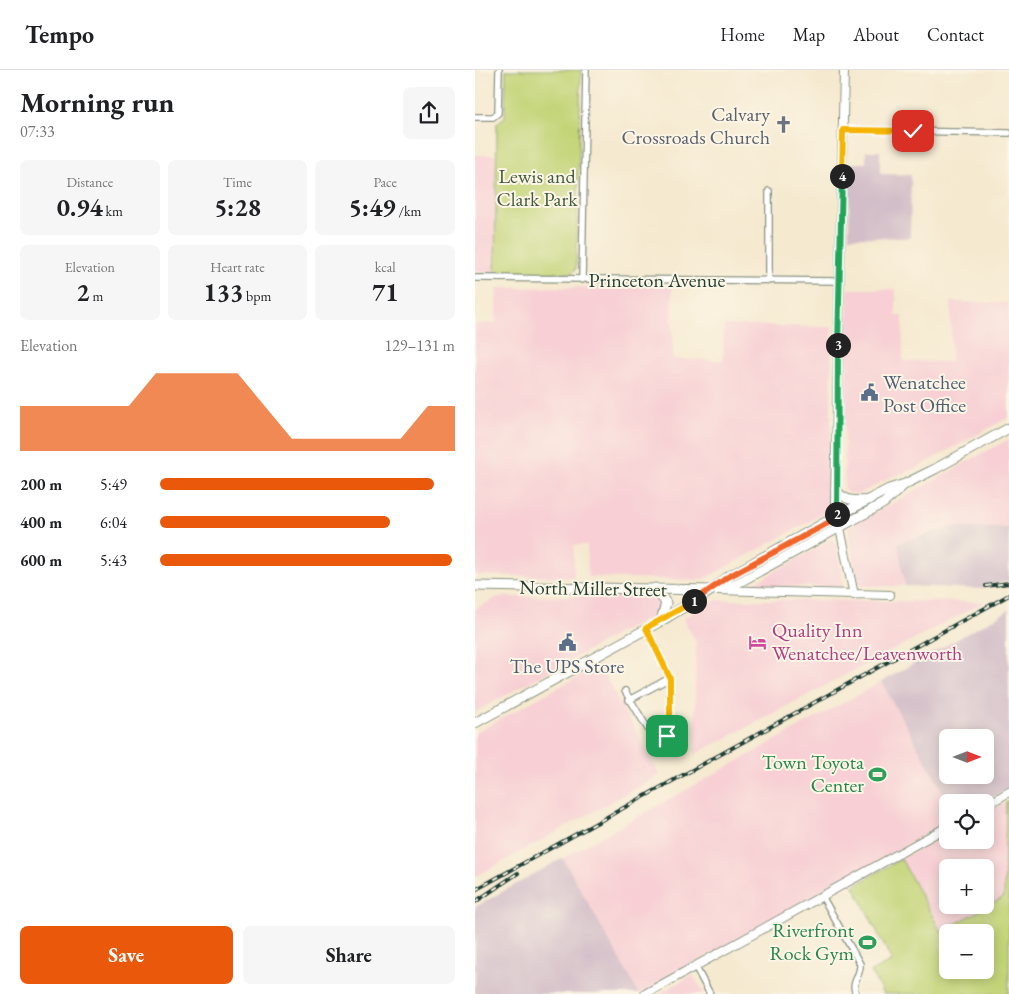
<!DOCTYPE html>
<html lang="en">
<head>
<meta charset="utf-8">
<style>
	body { margin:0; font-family:"EB Garamond",serif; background:#f6f6f6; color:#202124; height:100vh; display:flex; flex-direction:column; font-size:19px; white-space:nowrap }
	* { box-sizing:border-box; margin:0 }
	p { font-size:16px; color:#757577 }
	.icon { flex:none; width:28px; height:28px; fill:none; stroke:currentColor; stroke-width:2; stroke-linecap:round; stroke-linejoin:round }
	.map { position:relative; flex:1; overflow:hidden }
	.sheet { display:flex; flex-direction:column; background:#fff; width:475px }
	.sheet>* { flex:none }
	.needle { width:32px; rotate:90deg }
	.buttons { position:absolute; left:464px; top:659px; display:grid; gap:10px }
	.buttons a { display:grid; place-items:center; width:55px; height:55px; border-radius:8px; background:#fff; box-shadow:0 2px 12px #0003; font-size:25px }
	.pin { position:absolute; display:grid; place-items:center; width:42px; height:42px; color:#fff; margin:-21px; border-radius:10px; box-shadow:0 2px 8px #0006 }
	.km { position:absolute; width:25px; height:25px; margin:-12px; border-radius:50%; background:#222; color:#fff; font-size:14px; line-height:25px; text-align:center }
	.round { display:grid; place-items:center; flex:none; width:52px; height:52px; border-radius:8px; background:#f6f6f6 }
	.overview { display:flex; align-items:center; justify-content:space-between; height:85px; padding:0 20px }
	h1 { font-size:28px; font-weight:700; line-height:38px }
	.figures { display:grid; grid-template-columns:repeat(3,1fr); gap:8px; height:85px; padding:5px 20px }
	.figures div { display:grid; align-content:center; border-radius:8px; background:#f6f6f6; text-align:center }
	.figures b { font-size:25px; font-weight:700 }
	.figures small { font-size:14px; font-weight:400 }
	.figures p { font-size:14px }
	.chart { height:140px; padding:10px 20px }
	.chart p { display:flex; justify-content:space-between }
	.chart svg { width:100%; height:90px; margin-top:5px; fill:#ea580c; opacity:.7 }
	.primary-button { display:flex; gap:10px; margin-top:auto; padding:10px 20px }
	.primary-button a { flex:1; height:58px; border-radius:8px; background:#ea580c; color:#fff; font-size:20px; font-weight:700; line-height:58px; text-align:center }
	.primary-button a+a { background:#f6f6f6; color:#202124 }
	ul { padding:0 20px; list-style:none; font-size:16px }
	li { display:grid; grid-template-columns:80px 60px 1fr; align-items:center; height:38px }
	li i { height:12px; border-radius:6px; background:#ea580c }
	header { display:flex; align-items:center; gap:30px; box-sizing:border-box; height:70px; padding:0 25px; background:#fff; border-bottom:1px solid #e0e0e0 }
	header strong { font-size:24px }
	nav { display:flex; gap:28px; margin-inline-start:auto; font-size:18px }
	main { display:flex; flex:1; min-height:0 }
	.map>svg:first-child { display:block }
</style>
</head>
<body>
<header>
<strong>Tempo</strong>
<nav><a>Home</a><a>Map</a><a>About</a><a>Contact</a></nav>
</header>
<main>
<section class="sheet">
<div class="overview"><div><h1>Morning run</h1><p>07:33</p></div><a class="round"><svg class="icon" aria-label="share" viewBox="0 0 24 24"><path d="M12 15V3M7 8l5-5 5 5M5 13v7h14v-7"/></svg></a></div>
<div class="figures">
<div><p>Distance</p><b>0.94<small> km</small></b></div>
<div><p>Time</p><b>5:28</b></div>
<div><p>Pace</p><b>5:49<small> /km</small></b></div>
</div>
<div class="figures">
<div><p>Elevation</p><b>2<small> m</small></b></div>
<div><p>Heart rate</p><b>133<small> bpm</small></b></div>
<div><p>kcal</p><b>71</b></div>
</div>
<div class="chart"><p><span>Elevation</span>129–131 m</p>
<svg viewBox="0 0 160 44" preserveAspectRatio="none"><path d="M0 44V22L10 22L20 22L30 22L40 22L50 6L60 6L70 6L80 6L90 22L100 38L110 38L120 38L130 38L140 38L150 22L160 22V44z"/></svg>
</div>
<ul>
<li><b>200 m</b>5:49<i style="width:93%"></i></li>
<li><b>400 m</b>6:04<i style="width:78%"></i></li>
<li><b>600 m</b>5:43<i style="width:99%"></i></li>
</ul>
<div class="primary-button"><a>Save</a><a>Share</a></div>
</section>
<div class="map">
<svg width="534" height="924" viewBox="0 0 534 924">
	<rect width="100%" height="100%" fill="#fcf5e5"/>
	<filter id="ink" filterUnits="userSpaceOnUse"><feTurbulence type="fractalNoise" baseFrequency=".02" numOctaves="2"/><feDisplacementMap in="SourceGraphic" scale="10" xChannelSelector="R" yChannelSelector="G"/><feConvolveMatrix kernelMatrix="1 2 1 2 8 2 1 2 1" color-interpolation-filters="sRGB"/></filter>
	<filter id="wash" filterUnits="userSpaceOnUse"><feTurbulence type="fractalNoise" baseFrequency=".0096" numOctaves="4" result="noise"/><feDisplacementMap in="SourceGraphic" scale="20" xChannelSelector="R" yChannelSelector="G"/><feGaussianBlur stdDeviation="1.12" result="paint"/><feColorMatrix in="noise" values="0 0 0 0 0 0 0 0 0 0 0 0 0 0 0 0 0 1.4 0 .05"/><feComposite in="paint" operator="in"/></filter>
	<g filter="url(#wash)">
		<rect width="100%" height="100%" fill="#f5e9cf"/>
		<path fill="#f7cfd4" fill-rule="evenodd" d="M 0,85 L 22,85 L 20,204 L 0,200 Z
			M 197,216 L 198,289 L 248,290 L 249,255 L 357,257 L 355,433 L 352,442 L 227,510 L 113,507 L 112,475 L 99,475 L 99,507 L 0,505 L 0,254 L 21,253 L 22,218 Z
			M 373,219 L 421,219 L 421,246 L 428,246 L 428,291 L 476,292 L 476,232 L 534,233 L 534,347 L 438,400 L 416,407 L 382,425 L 371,422 L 369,419 Z
			M 534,369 L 534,458 L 477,457 L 424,473 L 430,516 L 387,516 L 383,512 L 374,464 L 374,457 Z
			M 356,470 L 361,472 L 368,517 L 274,516 Z
			M 185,525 L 189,533 L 187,543 L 148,561 L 0,642 L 0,539 L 23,527 Z
			M 242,530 L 329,530 L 509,532 L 219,685 L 221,572 L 208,548 Z
			M 124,595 L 185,705 L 0,807 L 0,663 Z
			M 406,612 L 474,732 L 472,732 L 472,752 L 164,924 L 88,788 Z
			M 531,732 L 530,827 L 466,862 L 426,789 L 472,764 L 472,770 L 510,770 L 510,744 ZM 472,798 L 510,798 L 510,835 L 472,835 Z
			M 218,905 L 229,924 L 184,924 Z"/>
		<path fill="#d2bdc8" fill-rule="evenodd" d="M 391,81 L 405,81 L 405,104 L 436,105 L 435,168 L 374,167 L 375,93 L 391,93 Z
			M 477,457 L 534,458 L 534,510 L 506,519 L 430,516 L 423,473 Z
			M 534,540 L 534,718 L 508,732 L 474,732 L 406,612 ZM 472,668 L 510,668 L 510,705 L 472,705 Z
			M 88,788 L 164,924 L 0,924 L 0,837 Z"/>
		<path fill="#c2d477" stroke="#708856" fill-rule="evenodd" d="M 31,0 L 106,0 L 101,199 L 97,203 L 20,204 L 22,53 L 30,47 Z
			M 534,731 L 534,924 L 408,924 L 396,902 L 417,891 L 379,816 L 426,789 L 466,862 L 529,827 L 531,732 ZM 472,862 L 510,862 L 510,900 L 472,900 Z"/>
	</g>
	<g filter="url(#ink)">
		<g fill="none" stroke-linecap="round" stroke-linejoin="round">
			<defs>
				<path id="street" d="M 0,47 L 18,47 L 23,43 L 24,0
					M 369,60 L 534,63
					M 294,121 L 294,211
					M 0,208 L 364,211
					M 107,210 L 111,0
					M 150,621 L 176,664 L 184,667 L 191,666 L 195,661 L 195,608 L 171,558
					M 154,630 L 195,608
					M 347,826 L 385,894 C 386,906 375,912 381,924
					M 220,896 L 235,924"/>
				<path id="secondary" d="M 369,0 L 360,434 L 379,525
					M 360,419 C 370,431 378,431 392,430
					M 242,520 L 415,525
					M 510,736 L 534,722
					M 170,924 L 472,757"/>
				<path id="primary" d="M 0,516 L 237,520 L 259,515 L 409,433 L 429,415
					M 180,518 L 191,533 L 186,551
					M 0,653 L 186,551 L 237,520 L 253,507 L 351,452 L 414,419 L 430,414 L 460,399 L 534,358"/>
			</defs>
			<use href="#street" stroke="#8a9382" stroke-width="8"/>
			<use href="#secondary" stroke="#8a9382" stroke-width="10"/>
			<use href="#primary" stroke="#8a9382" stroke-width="11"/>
			<use href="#street" stroke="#fff" stroke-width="5.5"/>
			<use href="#secondary" stroke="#fff" stroke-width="8"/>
			<use href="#primary" stroke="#fff" stroke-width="9"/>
			<defs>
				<path id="rail" d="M 511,516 L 534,513
					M 0,820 L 534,525
					M 0,832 L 43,803"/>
			</defs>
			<use href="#rail" stroke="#1f3d34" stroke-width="4"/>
			<use href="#rail" stroke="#fcf5e5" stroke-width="2" stroke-dasharray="5.5" stroke-linecap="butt"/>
		</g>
	</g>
	<g fill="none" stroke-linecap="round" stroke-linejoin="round" filter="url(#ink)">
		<defs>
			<path id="split-1" d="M 192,666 L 195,661 L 195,608 L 171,558 L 219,531"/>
			<path id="split-2" d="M 219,531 L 253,507 L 362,448 L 362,444"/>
			<path id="split-3" d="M 362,444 L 363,275"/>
			<path id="split-4" d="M 363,275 L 367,106"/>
			<path id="split-5" d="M 367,106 L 368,60 L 438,61"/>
		</defs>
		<use href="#split-1" stroke="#fff" stroke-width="10"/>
		<use href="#split-2" stroke="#fff" stroke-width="10"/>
		<use href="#split-3" stroke="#fff" stroke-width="10"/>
		<use href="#split-4" stroke="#fff" stroke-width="10"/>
		<use href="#split-5" stroke="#fff" stroke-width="10"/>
		<use href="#split-1" stroke="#f5b400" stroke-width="6"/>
		<use href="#split-2" stroke="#f0652b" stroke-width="6"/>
		<use href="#split-3" stroke="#22a559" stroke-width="6"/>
		<use href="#split-4" stroke="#22a559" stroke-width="6"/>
		<use href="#split-5" stroke="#f5b400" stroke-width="6"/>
	</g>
	<defs>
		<symbol id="church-bare" viewBox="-9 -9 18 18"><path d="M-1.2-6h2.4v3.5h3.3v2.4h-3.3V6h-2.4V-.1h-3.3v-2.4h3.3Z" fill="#6b7280" stroke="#fcf5e5" stroke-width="2.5" paint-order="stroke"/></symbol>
		<symbol id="civic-bare" viewBox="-9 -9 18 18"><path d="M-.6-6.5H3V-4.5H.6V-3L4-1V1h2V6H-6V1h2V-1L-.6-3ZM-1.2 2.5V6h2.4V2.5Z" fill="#5c6f8a" stroke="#fcf5e5" stroke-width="2.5" paint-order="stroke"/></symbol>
		<symbol id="hotel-bare" viewBox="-9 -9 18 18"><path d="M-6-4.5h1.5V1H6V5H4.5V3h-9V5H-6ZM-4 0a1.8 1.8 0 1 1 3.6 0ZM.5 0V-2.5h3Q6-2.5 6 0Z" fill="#d1479c" stroke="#fcf5e5" stroke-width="2.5" paint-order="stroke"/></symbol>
		<symbol id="stadium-bare" viewBox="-9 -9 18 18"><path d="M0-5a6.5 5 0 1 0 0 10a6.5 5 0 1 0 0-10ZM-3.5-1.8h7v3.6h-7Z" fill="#2e9e5b" stroke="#fcf5e5" stroke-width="2.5" paint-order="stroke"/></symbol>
	</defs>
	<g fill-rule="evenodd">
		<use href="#church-bare" x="296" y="42" width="25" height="25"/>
		<use href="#civic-bare" x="382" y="310" width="25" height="25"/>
		<use href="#civic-bare" x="80" y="560" width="25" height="25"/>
		<use href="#hotel-bare" x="270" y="560" width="25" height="25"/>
		<use href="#stadium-bare" x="390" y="692" width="25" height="25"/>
		<use href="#stadium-bare" x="380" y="860" width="25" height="25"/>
	</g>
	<g text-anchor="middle" stroke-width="4" stroke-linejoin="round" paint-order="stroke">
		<g font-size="20" fill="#5b616d" stroke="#fcf5e5" text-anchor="end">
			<text x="295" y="51">Calvary<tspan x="295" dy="23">Crossroads Church</tspan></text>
		</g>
		<g font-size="20" fill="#405b41" stroke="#fcf5e5">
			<text x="62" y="113">Lewis and<tspan x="62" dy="23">Clark Park</tspan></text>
		</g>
		<g font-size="20" fill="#1f3d34" stroke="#fcf5e5">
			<text x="182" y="217">Princeton Avenue</text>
			<text transform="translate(118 518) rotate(1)" y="7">North Miller Street</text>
		</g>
		<g font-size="20" fill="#4e5e75" stroke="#fcf5e5" text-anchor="start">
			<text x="408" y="319">Wenatchee<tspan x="408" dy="23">Post Office</tspan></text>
			<text x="92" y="603" text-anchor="middle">The UPS Store</text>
		</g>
		<g font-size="20" fill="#b23c85" stroke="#fcf5e5" text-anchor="start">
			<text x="297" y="567">Quality Inn<tspan x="297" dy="23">Wenatchee/Leavenworth</tspan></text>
		</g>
		<g font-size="20" fill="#27864d" stroke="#fcf5e5" text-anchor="end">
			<text x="389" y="699">Town Toyota<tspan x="389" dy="23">Center</tspan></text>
			<text x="379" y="867">Riverfront<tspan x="379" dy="23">Rock Gym</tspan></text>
		</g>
	</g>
</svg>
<div class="buttons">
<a><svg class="needle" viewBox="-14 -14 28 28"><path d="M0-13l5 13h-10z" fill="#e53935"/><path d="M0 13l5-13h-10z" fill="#757577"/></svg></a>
<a><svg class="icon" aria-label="locate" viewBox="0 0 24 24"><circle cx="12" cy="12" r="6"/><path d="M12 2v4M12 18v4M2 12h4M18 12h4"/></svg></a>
<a>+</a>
<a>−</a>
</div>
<div class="pin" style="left:192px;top:666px;background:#1e9e55"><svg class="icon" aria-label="arrive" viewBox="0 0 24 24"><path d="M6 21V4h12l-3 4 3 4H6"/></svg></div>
<div class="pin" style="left:438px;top:61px;background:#d93025"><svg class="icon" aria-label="check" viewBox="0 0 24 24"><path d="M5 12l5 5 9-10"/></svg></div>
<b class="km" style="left:219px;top:531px">1</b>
<b class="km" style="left:362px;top:444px">2</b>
<b class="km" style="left:363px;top:275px">3</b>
<b class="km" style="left:367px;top:106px">4</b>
</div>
</main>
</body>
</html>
